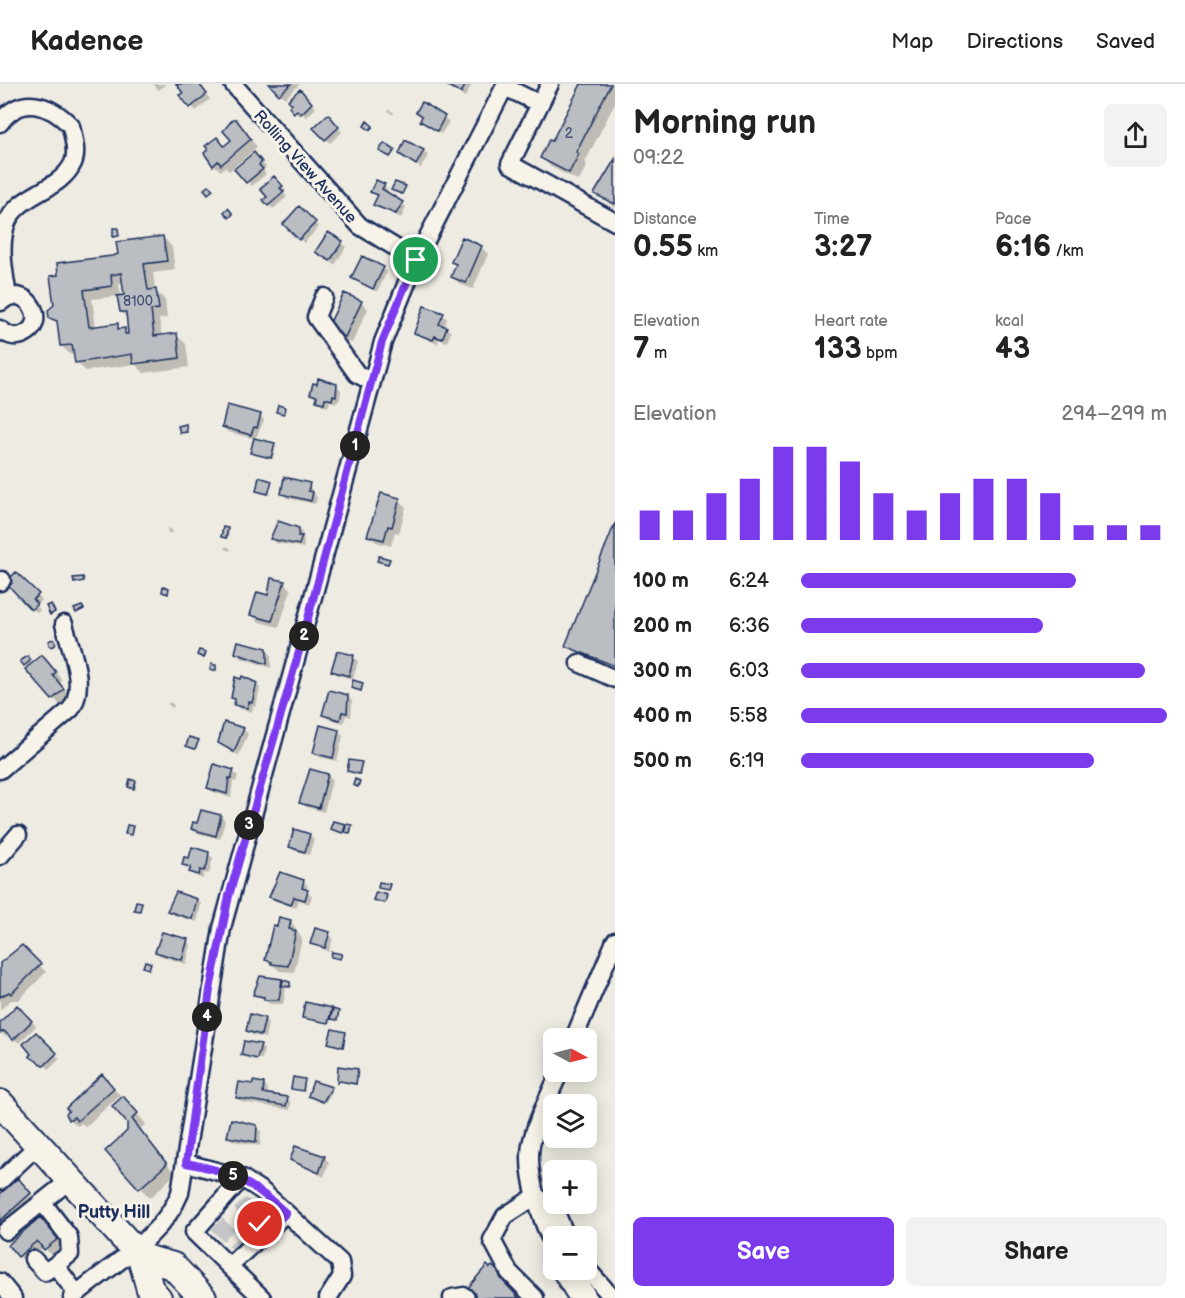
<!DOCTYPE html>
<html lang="en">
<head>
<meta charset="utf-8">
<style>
	body { margin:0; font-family:"Balsamiq Sans",sans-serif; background:#f2f2f2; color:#222; height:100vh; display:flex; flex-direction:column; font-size:22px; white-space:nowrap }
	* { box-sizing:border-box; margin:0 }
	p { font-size:20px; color:#767676 }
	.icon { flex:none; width:33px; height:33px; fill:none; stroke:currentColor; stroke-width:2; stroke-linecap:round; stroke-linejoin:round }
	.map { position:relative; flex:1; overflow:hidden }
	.drawer { display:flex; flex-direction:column; background:#fff; width:570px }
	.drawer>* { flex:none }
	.needle { width:39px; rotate:97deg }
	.controls { position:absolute; left:543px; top:944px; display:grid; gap:12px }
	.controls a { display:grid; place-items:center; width:54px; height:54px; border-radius:9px; background:#fff; box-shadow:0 3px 15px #0003; font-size:30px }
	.pin { position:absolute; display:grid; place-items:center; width:51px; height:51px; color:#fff; margin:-26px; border:3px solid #fff; border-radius:50%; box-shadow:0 2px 6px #0007 }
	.km { position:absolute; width:30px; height:30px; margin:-15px; border-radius:50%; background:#222; color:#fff; font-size:16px; line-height:30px; text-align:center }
	.round { display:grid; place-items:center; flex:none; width:63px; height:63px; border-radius:9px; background:#f2f2f2 }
	.head { display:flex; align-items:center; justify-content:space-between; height:102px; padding:0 18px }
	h1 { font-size:33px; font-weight:700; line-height:45px }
	.figures { display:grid; grid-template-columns:repeat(3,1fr); gap:9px; height:102px; padding:6px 18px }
	.figures div { display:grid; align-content:center }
	.figures b { font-size:30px; font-weight:700 }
	.figures small { font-size:16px; font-weight:400 }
	.figures p { font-size:16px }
	.chart { height:168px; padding:12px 18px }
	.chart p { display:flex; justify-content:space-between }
	.chart svg { width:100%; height:108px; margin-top:6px; stroke:#7c3aed; stroke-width:6 }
	.action { display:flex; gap:12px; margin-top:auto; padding:12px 18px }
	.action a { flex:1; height:69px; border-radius:9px; background:#7c3aed; color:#fff; font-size:24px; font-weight:700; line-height:69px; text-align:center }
	.action a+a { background:#f2f2f2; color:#222 }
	ul { padding:0 18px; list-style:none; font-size:20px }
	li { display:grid; grid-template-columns:96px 72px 1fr; align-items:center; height:45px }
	li i { height:15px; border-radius:8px; background:#7c3aed }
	header { display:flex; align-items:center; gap:36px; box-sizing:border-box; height:84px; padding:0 30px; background:#fff; border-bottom:2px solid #e0e0e0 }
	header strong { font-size:28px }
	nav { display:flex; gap:33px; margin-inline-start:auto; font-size:21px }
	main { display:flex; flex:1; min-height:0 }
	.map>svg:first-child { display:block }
</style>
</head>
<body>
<header>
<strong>Kadence</strong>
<nav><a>Map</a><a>Directions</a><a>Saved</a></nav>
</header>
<main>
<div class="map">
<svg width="615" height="1214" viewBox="0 0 615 1214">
	<rect width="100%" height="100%" fill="#eeebe2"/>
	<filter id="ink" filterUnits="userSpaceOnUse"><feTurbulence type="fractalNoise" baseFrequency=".0167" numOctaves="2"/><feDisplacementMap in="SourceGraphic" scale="12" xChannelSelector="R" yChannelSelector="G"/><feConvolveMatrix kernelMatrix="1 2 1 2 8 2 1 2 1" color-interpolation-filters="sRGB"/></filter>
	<g filter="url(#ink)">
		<path fill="#0003" fill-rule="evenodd" d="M 153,0 L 166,0 L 159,6 Z
			M 178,0 L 198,0 L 210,15 L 196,27 L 182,11 L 185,9 Z
			M 271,0 L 300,0 L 285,14 Z
			M 443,0 L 472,0 L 465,13 Z
			M 582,0 L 615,0 L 615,19 L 585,78 L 587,81 L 579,97 L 551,83 L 541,73 L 553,59 Z
			M 300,7 L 316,24 L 306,33 L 302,29 L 299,32 L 291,23 Z
			M 423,20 L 449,38 L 441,50 L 422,36 L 423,33 L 418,28 Z
			M 389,25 L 394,29 L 393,31 L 388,27 Z
			M 328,32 L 342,48 L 330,59 L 315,44 Z
			M 236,37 L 257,63 L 229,87 L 225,83 L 221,87 L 214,81 L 217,55 L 225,63 L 233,56 Z
			M 408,58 L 428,71 L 421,84 L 401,70 Z
			M 254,70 L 266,83 L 263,86 L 266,90 L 252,102 L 236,85 Z
			M 615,78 L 615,124 L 595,109 Z
			M 274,94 L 286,107 L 284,109 L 287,113 L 273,125 L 265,117 L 269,113 Z
			M 384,102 L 388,106 L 387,109 L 406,123 L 401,134 L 375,121 L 379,113 L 372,107 Z
			M 299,125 L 319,143 L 304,159 L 285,140 Z
			M 163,153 L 172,163 L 175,186 L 153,189 L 155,206 L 165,216 L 167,234 L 159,235 L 162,253 L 176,251 L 186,260 L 189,283 L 144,289 L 135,280 L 86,287 L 76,278 L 75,270 L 71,271 L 61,262 L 59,241 L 51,233 L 113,174 ZM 124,199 L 125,212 L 121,213 L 119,200 ZM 119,212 L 121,228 L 128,235 L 130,252 L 117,241 L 96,244 L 92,215 Z
			M 342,158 L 346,163 L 335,181 L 317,168 Z
			M 481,163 L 488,170 L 473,205 L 460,200 L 453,193 L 457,182 L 453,178 Z
			M 383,184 L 387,188 L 377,208 L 353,194 Z
			M 361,218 L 368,225 L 352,259 L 336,252 Z
			M 443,231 L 447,235 L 444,243 L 451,248 L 447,258 L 439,255 L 437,260 L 416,249 Z
			M 336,301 L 341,306 L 340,315 L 337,319 L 330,317 L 328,323 L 322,321 L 312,310 Z
			M 260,332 L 264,336 L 255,356 L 276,362 L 273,375 L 252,368 L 255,355 L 228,348 L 223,343 Z
			M 271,398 L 270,411 L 257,406 Z
			M 309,401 L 317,414 L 315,420 L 287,414 L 282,410 Z
			M 399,416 L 406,423 L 399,449 L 395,448 L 391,462 L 376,458 L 369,451 Z
			M 167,444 L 171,445 L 172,449 L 168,449 Z
			M 227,445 L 229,447 L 228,455 L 222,453 Z
			M 298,445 L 303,450 L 304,464 L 276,459 L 271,454 Z
			M 226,462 L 231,465 L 230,467 L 225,465 Z
			M 16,490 L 42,516 L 37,522 L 40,526 L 37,529 L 11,502 Z
			M 284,499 L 291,506 L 279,543 L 259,538 L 252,531 Z
			M 54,557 L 57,562 L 53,563 L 51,558 Z
			M 266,566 L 271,570 L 271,584 L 241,574 L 237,569 Z
			M 353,573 L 358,577 L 353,595 L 337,591 L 333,587 Z
			M 27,574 L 33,581 L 49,580 L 62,596 L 59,599 L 70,612 L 60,621 L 25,581 Z
			M 256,600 L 260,604 L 256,623 L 253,622 L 252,628 L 240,625 L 232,613 Z
			M 348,612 L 352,617 L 351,633 L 346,631 L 344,639 L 328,635 L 324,630 Z
			M 169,618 L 174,621 L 173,624 L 168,621 Z
			M 225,640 L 244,646 L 248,650 L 239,671 L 232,669 L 220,659 Z
			M 338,647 L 343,652 L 337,677 L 319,673 L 315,669 Z
			M 361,680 L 361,691 L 348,686 Z
			M 311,687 L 328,691 L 332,696 L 324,728 L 306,723 L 301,719 Z
			M 233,688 L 238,692 L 236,698 L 233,697 L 231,714 L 213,708 L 208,704 Z
			M 221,732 L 225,737 L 220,755 L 197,749 L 193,745 Z
			M 334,739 L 351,743 L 352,750 L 334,747 Z
			M 309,751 L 314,755 L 309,771 L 295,767 L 290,763 Z
			M 208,770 L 213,774 L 209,790 L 204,789 L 203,795 L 195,792 L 184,781 Z
			M 281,790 L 304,798 L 308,802 L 306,807 L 312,812 L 309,820 L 299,816 L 296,824 L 275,817 L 271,813 Z
			M 196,816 L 201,820 L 197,838 L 174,831 L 169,827 Z
			M 291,837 L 302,855 L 294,888 L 280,887 L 266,876 L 278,844 Z
			M 329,849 L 333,854 L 329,868 L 312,859 Z
			M 187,857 L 191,861 L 186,880 L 161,872 L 156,868 Z
			M 22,863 L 46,888 L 19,916 L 11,916 L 0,926 L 0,883 Z
			M 282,897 L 292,901 L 291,904 L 286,904 L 283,920 L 270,920 L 255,910 Z
			M 306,920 L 338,928 L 339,937 L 331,936 L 330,940 L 306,935 Z
			M 17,923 L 36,942 L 19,959 L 9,950 L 6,953 L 0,947 L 0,940 Z
			M 264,935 L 268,939 L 265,954 L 252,951 L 248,947 Z
			M 345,949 L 344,963 L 330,959 Z
			M 36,950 L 60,975 L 49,985 L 43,978 L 40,981 L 31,972 Z
			M 260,962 L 264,966 L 262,975 L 245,971 L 245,974 L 262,979 L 247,975 L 242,971 Z
			M 358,986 L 357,1001 L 337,997 Z
			M 102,993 L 120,1011 L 85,1043 L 82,1039 L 77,1042 L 68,1033 Z
			M 304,996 L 305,1008 L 293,1005 Z
			M 314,999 L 333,1006 L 325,1019 L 310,1012 Z
			M 264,1000 L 268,1005 L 267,1011 L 287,1014 L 291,1019 L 290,1026 L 242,1018 L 238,1014 Z
			M 132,1024 L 146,1040 L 140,1045 L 175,1090 L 150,1114 L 107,1067 L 129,1048 Z
			M 256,1043 L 261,1047 L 260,1062 L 233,1057 L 229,1052 Z
			M 324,1073 L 329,1078 L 324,1093 L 292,1075 Z
			M 25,1103 L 37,1116 L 7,1143 L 0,1136 L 0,1113 Z
			M 47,1142 L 64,1162 L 52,1172 L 44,1163 L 26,1179 L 19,1172 Z
			M 492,1184 L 510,1202 L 508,1203 L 518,1214 L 478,1214 Z"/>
		<path fill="#babdc2" stroke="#1b2f5e" stroke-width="1.5" fill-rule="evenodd" d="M 176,0 L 199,0 L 207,10 L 190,24 L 179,11 L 183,9 Z
			M 269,0 L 291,0 L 279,11 Z
			M 444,0 L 466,0 L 461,9 Z
			M 581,0 L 611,0 L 576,68 L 579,70 L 569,89 L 540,74 L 549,56 L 552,57 Z
			M 300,5 L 312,19 L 301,30 L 297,26 L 294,29 L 289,23 L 292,20 L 288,16 Z
			M 422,18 L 445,32 L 437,47 L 420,37 L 422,32 L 416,28 Z
			M 328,30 L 339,43 L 325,56 L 313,44 Z
			M 233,35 L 236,35 L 251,55 L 221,81 L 218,77 L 213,82 L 204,69 L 208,65 L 205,62 L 217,53 L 224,62 L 231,56 L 223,47 Z
			M 367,37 L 373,42 L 370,46 L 364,42 Z
			M 405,56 L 424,66 L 416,81 L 399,70 Z
			M 384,59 L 395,66 L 390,73 L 379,67 Z
			M 254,68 L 262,78 L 259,81 L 263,85 L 246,99 L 234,85 Z
			M 615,75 L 615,120 L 594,110 Z
			M 274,92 L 283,102 L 280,104 L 284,108 L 268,122 L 263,116 L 267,113 L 260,105 Z
			M 376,96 L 385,100 L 382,105 L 403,118 L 396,130 L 373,121 L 378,111 L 370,108 Z
			M 395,98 L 406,102 L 402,110 L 391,106 Z
			M 209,101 L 213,106 L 208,110 L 204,105 Z
			M 299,122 L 316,138 L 299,156 L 283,140 Z
			M 228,124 L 233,130 L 229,134 L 224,128 Z
			M 113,144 L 118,144 L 119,152 L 113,153 Z
			M 328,148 L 343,157 L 330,177 L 315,168 Z
			M 163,152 L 167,177 L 144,180 L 148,206 L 156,205 L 159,225 L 151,226 L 154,252 L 177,249 L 180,274 L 133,280 L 132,270 L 75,279 L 72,261 L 60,262 L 57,237 L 49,234 L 48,226 L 54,221 L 50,192 L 58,191 L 57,179 L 112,172 L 118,170 L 116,158 ZM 121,189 L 124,211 L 117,212 L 120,228 L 126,228 L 128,250 L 125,250 L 125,244 L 118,245 L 118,239 L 89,243 L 84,206 L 112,202 L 111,191 Z
			M 462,153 L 482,162 L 466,199 L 451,193 L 456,180 L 451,178 Z
			M 362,172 L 384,183 L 373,205 L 351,194 Z
			M 344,209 L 362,217 L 345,253 L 327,245 Z
			M 424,222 L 444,229 L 439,240 L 447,243 L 442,255 L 435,252 L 433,256 L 414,249 Z
			M 318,294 L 337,300 L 336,312 L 333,311 L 332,316 L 325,314 L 324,319 L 316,317 L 317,312 L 310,310 L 313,299 L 317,300 Z
			M 227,321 L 261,330 L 257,344 L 254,343 L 251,351 L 222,343 Z
			M 278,321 L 285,323 L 284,330 L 276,328 Z
			M 186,340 L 187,348 L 180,349 L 178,342 Z
			M 254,354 L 275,359 L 271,374 L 250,369 Z
			M 259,393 L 272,397 L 268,410 L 256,407 Z
			M 284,393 L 310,399 L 308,407 L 313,408 L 311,417 L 281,410 Z
			M 381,409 L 400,414 L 392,443 L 388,442 L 384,456 L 367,452 Z
			M 278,437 L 299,444 L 298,452 L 302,452 L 299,461 L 270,455 Z
			M 615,439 L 615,582 L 565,562 Z
			M 223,443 L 228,444 L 226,454 L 221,453 Z
			M 379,472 L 390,475 L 388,480 L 377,477 Z
			M 16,488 L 39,510 L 33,516 L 37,520 L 31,526 L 9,502 L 12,499 L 9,495 Z
			M 83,493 L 84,497 L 74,499 L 73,494 Z
			M 271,494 L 285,497 L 272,537 L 250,531 L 257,508 L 268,511 Z
			M 163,502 L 169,504 L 168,510 L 162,508 Z
			M 51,520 L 55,528 L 50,531 L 46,522 Z
			M 82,522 L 84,525 L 76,529 L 74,525 Z
			M48.5 559a3.5 3.5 0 1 1 7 0a3.5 3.5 0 1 1-7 0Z
			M 238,557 L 267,564 L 267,580 L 235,569 Z
			M 199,566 L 206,568 L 204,574 L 197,571 Z
			M 337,567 L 354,571 L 349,592 L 331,587 Z
			M 42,571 L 56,588 L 53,591 L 64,605 L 52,616 L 25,585 Z
			M 28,572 L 31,576 L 24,582 L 20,577 Z
			M 211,580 L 216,581 L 216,586 L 210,586 Z
			M 242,592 L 257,599 L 252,619 L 249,618 L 247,624 L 234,621 L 235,615 L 231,614 L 235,593 L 241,595 Z
			M 353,596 L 363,599 L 361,607 L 351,604 Z
			M 329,606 L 348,611 L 347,629 L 342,628 L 340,636 L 322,631 Z
			M 224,638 L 244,644 L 234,668 L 218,659 Z
			M 320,641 L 339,646 L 333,674 L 313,669 Z
			M 189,653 L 199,656 L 195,665 L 186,662 Z
			M 349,676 L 362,678 L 359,690 L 347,687 Z
			M 214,680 L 234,686 L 231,695 L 229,694 L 227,710 L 207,704 Z
			M 310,685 L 328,690 L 319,724 L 299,719 Z
			M 130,695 L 136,697 L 134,705 L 128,703 Z
			M 355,695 L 360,697 L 358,703 L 353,701 Z
			M 201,726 L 221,731 L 216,752 L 191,745 L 193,738 L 197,739 Z
			M 333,737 L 346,740 L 343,749 L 330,745 Z
			M 346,740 L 352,741 L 350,749 L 345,748 Z
			M 127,741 L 133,742 L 131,751 L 125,750 Z
			M 294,745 L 310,750 L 305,768 L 289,763 Z
			M 192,763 L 209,768 L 207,782 L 204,787 L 200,786 L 199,791 L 189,788 L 191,783 L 182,781 L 184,773 L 189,774 Z
			M 280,788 L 304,796 L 302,804 L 308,806 L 305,816 L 294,813 L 291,821 L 269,813 Z
			M 379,798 L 390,800 L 388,806 L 378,804 Z
			M 176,808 L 197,815 L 192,835 L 167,827 Z
			M 376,808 L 387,811 L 385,819 L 373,816 Z
			M 136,817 L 142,818 L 140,827 L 134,826 Z
			M 279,833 L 291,836 L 289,845 L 296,847 L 288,882 L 271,880 L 272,878 L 265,876 L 273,841 L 277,842 Z
			M 315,844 L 330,848 L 325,864 L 310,860 Z
			M 162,848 L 188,855 L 182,876 L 155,868 Z
			M 22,861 L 41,880 L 11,910 L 9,908 L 0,913 L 0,879 Z
			M 332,868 L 342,870 L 340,875 L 331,873 Z
			M 145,877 L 151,879 L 149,885 L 143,883 Z
			M 260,892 L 282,895 L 279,916 L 264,916 L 264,913 L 253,911 Z
			M 283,896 L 290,898 L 290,903 L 282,902 Z
			M 305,918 L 332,924 L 328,939 L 302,934 Z
			M 17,921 L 32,937 L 13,956 L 4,947 L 0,949 L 0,938 Z
			M 333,925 L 339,927 L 337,936 L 330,935 Z
			M 250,930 L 265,934 L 261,951 L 246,947 Z
			M 332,945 L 346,948 L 343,963 L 328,959 Z
			M 36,948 L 57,969 L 44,982 L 29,972 L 31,970 L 23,960 Z
			M 244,957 L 261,960 L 257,975 L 241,971 Z
			M 338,982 L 358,985 L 356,1000 L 340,997 L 337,999 Z
			M 102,990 L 114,1004 L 77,1037 L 74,1033 L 69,1036 L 66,1030 L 69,1027 L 66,1024 Z
			M 293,993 L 305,995 L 303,1007 L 291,1005 Z
			M 253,997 L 264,999 L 263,1009 L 288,1013 L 286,1022 L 236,1014 L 239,998 L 253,1000 Z
			M 313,997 L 332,1003 L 323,1018 L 308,1012 Z
			M 123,1012 L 138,1029 L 132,1035 L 167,1080 L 139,1105 L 105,1067 L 127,1047 L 127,1039 L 112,1022 Z
			M 231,1035 L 257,1041 L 256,1058 L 227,1053 Z
			M 295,1062 L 325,1072 L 319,1089 L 290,1076 Z
			M 18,1094 L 31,1109 L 0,1137 L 0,1110 Z
			M 40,1133 L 58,1155 L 44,1166 L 37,1157 L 18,1173 L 8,1161 Z
			M 487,1181 L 490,1184 L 492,1182 L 502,1191 L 500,1193 L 503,1197 L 519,1214 L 475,1214 L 467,1205 Z"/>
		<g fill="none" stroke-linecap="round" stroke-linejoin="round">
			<path stroke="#c4c5c8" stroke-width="16" stroke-dasharray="16 8" stroke-linecap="butt" d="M 240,1119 L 260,1140
				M 217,1140 L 238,1160"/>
			<defs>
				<path id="minor" d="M 233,0 L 360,142 L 416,176
					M 550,0 L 510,80 L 615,138
					M 505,3 L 540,20
					M 0,39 C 21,10 50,20 71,42 C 73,54 78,68 73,79 C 59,110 10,109 4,149 C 0,170 5,192 8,213
					M 324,213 L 316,233 L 357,290 L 372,298
					M 0,245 C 7,251 13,254 22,251 C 52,240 25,196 1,218
					M 0,498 L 2,496
					M 579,579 L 615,595
					M 0,686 L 71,625 C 87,601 71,566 64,540
					M 0,772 L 18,751
					M 574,954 L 615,857
					M 186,1079 L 242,1094 L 262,1107 L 340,1178 L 342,1192 L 328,1214
					M 0,1097 L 38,1061
					M 536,1112 L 554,1124 L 566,1152
					M 43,1119 L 69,1153 L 70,1170 L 55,1181 L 77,1210
					M 6,1147 L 70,1096
					M 554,1162 C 541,1137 526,1089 531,1061 C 536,1036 550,1011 560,987
					M 33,1175 L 45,1188 L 55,1181
					M 229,1182 L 194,1148 L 242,1094
					M 586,1184 L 613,1214
					M 0,1198 L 13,1214
					M 72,1214 C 109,1181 161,1156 180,1109 L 222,844 L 383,258 L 416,176 L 506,0
					M 262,1214 L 229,1182 L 286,1129
					M 452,1214 L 464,1212 L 466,1214
					M 535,1214 L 509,1188 L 492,1156 L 505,1132 L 536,1112"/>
				<path id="highway" d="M 0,1019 L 141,1173 L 150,1205 L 158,1214
					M 141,1173 L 173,1182 L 203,1214
					M 565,1185 L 583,1214"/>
			</defs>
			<use href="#minor" stroke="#1b2f5e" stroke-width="21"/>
			<use href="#highway" stroke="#1b2f5e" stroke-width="30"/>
			<use href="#minor" stroke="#f7f3e8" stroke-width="16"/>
			<use href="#highway" stroke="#f7f3e8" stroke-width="26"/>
		</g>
	</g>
	<g fill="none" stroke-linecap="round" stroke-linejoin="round" filter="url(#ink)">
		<defs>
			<path id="route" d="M 260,1140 L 267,1147 L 286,1129 C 253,1099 231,1087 186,1079 L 210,906 L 229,812 L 300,564 L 382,258 L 416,176"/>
		</defs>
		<use href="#route" stroke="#fff" stroke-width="12"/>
		<use href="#route" stroke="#7c3aed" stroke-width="8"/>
	</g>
	<g text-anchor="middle" stroke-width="6" stroke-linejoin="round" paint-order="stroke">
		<g font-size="14" fill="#435277">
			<text x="569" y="54">2</text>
			<text x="138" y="222">8100</text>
		</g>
		<g font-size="16" fill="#1b2f5e" stroke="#f7f3e8">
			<text transform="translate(306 82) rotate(48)" y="6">Rolling View Avenue</text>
		</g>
		<g font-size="18" font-weight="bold" fill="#1b2f5e" stroke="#f7f3e8">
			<text x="114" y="1134">Putty Hill</text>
		</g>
	</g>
</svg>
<div class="controls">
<a><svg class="needle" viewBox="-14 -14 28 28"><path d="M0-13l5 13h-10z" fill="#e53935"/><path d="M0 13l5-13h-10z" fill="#767676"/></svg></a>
<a><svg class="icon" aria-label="layers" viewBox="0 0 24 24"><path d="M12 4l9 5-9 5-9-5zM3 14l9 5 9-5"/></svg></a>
<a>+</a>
<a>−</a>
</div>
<div class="pin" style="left:416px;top:176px;background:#1e9e55"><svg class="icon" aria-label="arrive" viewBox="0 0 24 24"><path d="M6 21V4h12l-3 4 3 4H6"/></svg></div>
<div class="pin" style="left:260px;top:1140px;background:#d93025"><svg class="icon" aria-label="check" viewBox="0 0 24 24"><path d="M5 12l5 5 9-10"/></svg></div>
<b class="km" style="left:355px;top:362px">1</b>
<b class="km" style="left:304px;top:552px">2</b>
<b class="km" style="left:249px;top:741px">3</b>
<b class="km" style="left:207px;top:933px">4</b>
<b class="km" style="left:233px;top:1092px">5</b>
</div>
<section class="drawer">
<div class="head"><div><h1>Morning run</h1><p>09:22</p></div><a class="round"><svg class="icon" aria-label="share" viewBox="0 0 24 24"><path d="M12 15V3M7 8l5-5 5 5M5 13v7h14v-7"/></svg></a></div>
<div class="figures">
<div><p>Distance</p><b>0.55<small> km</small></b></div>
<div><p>Time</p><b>3:27</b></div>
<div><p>Pace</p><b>6:16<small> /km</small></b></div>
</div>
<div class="figures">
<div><p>Elevation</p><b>7<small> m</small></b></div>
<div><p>Heart rate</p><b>133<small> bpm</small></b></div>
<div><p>kcal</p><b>43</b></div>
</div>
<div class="chart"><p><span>Elevation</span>294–299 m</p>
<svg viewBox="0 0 160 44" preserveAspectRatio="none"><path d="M5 44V32M15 44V32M25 44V25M35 44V19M45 44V6M55 44V6M65 44V12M75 44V25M85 44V32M95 44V25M105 44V19M115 44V19M125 44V25M135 44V38M145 44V38M155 44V38"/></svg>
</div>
<ul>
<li><b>100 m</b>6:24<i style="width:75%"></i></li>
<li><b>200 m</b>6:36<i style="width:66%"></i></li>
<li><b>300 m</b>6:03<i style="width:94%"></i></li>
<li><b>400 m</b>5:58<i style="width:100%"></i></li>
<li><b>500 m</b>6:19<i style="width:80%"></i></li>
</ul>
<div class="action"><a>Save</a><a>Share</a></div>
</section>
</main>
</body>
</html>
